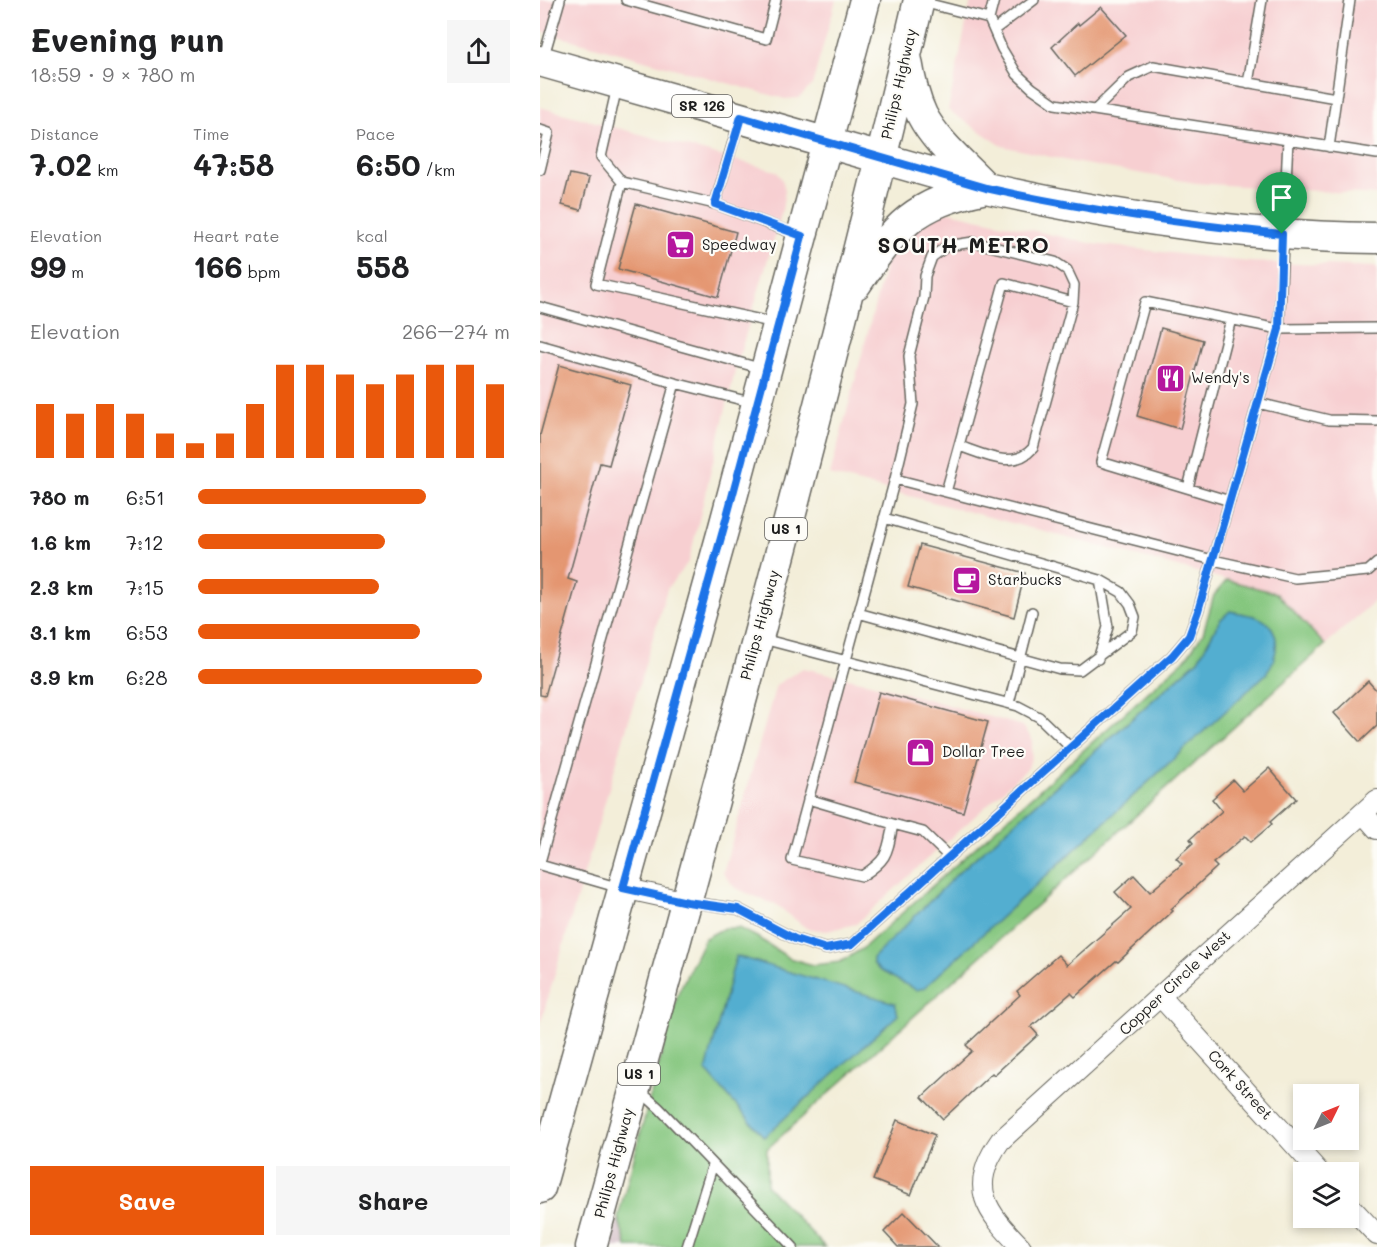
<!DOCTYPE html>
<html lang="en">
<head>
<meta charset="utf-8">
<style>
	body { margin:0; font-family:Mali,sans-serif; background:#f6f6f6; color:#202124; height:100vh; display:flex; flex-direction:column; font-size:22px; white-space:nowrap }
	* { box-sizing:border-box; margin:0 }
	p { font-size:20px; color:#757577 }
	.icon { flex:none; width:33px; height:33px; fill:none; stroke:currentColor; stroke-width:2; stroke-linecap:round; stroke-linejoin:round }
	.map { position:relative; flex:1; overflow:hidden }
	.panel { display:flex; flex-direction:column; background:#fff; width:540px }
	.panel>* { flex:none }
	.needle { width:39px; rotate:47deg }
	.buttons { position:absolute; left:753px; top:1084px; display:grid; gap:12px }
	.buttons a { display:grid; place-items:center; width:66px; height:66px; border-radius:0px; background:#fff; box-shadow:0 3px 9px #0003; font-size:30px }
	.pin { position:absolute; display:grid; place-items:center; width:51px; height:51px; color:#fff; margin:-62px -26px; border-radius:50% 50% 50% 0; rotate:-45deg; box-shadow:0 0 6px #0007 }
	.pin .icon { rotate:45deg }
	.round { display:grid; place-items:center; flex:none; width:63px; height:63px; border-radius:0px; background:#f6f6f6 }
	.overview { display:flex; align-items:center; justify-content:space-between; height:102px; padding:0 30px }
	h1 { font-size:33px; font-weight:700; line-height:45px }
	.metrics { display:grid; grid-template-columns:repeat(3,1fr); gap:9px; height:102px; padding:6px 30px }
	.metrics div { display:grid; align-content:center }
	.metrics b { font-size:30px; font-weight:700 }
	.metrics small { font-size:16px; font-weight:400 }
	.metrics p { font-size:16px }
	.chart { height:168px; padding:12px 30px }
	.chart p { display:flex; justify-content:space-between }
	.chart svg { width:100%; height:108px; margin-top:6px; stroke:#ea580c; stroke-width:6 }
	.primary-button { display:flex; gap:12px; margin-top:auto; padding:12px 30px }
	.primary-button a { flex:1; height:69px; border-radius:0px; background:#ea580c; color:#fff; font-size:24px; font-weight:700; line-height:69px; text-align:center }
	.primary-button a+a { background:#f6f6f6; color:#202124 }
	ul { padding:0 30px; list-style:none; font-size:20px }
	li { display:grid; grid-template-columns:96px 72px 1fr; align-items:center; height:45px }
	li i { height:15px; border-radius:8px; background:#ea580c }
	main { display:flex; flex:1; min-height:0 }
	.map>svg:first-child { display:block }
</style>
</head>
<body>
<main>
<section class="panel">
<div class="overview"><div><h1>Evening run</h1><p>18:59 · 9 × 780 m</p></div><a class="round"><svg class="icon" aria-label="share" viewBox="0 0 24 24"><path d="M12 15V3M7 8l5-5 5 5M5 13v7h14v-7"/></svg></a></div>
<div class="metrics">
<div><p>Distance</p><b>7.02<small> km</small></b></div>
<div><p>Time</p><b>47:58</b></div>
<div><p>Pace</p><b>6:50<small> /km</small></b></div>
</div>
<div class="metrics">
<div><p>Elevation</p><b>99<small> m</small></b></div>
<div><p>Heart rate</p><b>166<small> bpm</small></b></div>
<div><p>kcal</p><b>558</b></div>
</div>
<div class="chart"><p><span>Elevation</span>266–274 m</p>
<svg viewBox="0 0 160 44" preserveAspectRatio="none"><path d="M5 44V22M15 44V26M25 44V22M35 44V26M45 44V34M55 44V38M65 44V34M75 44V22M85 44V6M95 44V6M105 44V10M115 44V14M125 44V10M135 44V6M145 44V6M155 44V14"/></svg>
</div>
<ul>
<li><b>780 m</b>6:51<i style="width:73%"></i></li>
<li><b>1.6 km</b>7:12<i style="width:60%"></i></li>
<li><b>2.3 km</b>7:15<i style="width:58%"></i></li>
<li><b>3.1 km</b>6:53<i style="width:71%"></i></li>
<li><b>3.9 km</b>6:28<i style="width:91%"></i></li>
</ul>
<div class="primary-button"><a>Save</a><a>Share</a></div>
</section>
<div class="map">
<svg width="837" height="1247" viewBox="0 0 837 1247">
	<rect width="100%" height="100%" fill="#fdfcf7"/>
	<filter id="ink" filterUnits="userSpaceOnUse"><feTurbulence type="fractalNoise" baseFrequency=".0167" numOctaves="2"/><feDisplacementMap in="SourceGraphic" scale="12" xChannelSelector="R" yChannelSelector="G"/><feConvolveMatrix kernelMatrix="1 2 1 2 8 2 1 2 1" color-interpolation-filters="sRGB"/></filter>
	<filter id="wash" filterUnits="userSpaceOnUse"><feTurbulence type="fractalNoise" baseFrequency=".008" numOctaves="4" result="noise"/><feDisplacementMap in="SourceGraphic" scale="24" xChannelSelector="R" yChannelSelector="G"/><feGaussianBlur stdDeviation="1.35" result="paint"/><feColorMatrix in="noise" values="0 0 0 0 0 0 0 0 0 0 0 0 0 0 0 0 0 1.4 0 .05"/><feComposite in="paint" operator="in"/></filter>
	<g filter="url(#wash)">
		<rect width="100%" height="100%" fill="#f3eed9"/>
		<path fill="#f7cfd1" d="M 0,0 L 296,0 L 272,85 L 259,98 L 245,99 L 0,31 Z
			M 431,0 L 837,0 L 837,195 L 656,183 L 533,162 L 462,146 L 408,110 Z
			M 0,107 L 236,171 L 242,179 L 245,190 L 242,211 L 195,371 L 149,561 L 127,589 L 0,1025 Z
			M 405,211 L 554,244 L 708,262 L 837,267 L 837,599 L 785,645 L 736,593 L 290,475 L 347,259 L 364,234 Z
			M 263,668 L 330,683 L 483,726 L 492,739 L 492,755 L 488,768 L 316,924 L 287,931 L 266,928 L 238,906 L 195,888 L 183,873 L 236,685 Z"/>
		<path fill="#d2bdc6" d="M 78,1217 L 87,1247 L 69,1247 Z"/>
		<path fill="#84c67e" stroke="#50714d" stroke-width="1.5" fill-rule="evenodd" d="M 687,580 L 736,593 L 785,645 L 227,1149 L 227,1186 L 285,1247 L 87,1247 L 78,1217 L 138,993 L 165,938 L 184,928 L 199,928 L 217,937 L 249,958 L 273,965 L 300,962 L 322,949 L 647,657 L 663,633 L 674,595 ZM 680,620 L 726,674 L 417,874 L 658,660 Z"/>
		<path fill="#52aed0" stroke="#376576" stroke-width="1.5" d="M 690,611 C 698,613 706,614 714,616 C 743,625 740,653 726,674 L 384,988 L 376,990 L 339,970 L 333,963 L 333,958 L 417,874 L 658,660 L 680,620 Z
			M 196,956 L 355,1003 L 358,1015 L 224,1137 L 166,1071 Z"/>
		<g id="blocks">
			<path fill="#e49671" d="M 561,7 L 586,35 L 535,76 L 512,47 L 538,23 L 539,25 Z
				M 30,174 L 49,178 L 41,210 L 22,205 Z
				M 96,204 L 196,232 L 178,297 L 78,269 Z
				M 621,328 L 663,340 L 640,429 L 597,416 Z
				M 19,365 L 91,385 L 69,465 L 60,463 L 28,579 L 37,582 L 5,696 L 0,695 L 0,435 Z
				M 380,545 L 485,573 L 474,617 L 368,587 Z
				M 828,681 L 837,691 L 837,726 L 820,742 L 794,713 Z
				M 339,692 L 448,722 L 423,812 L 314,782 Z
				M 729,768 L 756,799 L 730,822 L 732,824 L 711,842 L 705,836 L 673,863 L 677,867 L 631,909 L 633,911 L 578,962 L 576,961 L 535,997 L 531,993 L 491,1027 L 498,1035 L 454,1075 L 452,1073 L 403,1119 L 382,1097 L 432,1051 L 426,1045 L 480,995 L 477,991 L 518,955 L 527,965 L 591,909 L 575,892 L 594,875 L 610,892 L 642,864 L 636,858 L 653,843 L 650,839 L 682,811 L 672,799 L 693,780 L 703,791 Z
				M 357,1120 L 395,1135 L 371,1195 L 333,1180 Z
				M 364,1212 L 398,1247 L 358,1247 L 344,1232 Z"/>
		</g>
	</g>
	<g filter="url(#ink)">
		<use href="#blocks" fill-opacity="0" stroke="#67665e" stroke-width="1.5"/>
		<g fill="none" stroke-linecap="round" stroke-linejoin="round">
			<defs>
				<path id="lane" d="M 86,0 L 226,39 L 236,0
					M 454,0 L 449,19 L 462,49 L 477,74 L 492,88 L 515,104 L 837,154
					M 382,2 L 449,19
					M 454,30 L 494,0
					M 3,59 L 20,0
					M 708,83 L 722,0
					M 77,87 L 61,157 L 82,182 L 175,204 L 258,235
					M 555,110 L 589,77 L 613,66 L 796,98
					M 0,130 L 9,133 L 0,170
					M 789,147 L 810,0
					M 82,182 L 56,284 L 235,323
					M 175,204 L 199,122
					M 0,307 L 223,369
					M 0,345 L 135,383 L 0,862
					M 135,383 L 214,403
					M 718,403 L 789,420 L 837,421
					M 419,446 C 444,454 473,471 493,448 L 533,302
					M 355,479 L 252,860 L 322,876 C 348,859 347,854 353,824 L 383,832 L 409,857
					M 648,488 L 691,319
					M 406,492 L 464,283 L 533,302 L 534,285 L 527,270 L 515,262 L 433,242 L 407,246 L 392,257 L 385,276 L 384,297 L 369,356 L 373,404 L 355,479 L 673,560 L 755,578 L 828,571 L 837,563
					M 690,501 L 561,462 L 605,302 L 739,329 L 837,328
					M 318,613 L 520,669 L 540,670 L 592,631 L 595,617 L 590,604 L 581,592 L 560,580 L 344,518
					M 223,639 L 478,706 L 499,717 L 530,747
					M 558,659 L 568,627 L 560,580
					M 469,703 L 492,612
					M 268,799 L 353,824
					M 0,865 L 80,888
					M 150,902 L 198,909 L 255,939 L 286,949 L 312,944 L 632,656 L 649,636 L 658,611 L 739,329 L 748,140
					M 99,1090 L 119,1108 L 253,1247
					M 147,1247 L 173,1164"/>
				<path id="street" d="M 823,813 L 837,829
					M 83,888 L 147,902
					M 621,997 L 780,1173
					M 808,1204 L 837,1235
					M 481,1247 C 446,1211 427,1188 460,1141 C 586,1028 711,913 837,800"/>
				<path id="primary" d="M 0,61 L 446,188 C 574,217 706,237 837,238
					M 367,61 C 370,80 374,98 382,115 C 396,142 423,164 444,186
					M 316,284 C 356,225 374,203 446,188
					M 0,1188 L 184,527 L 325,0
					M 51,1247 C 166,833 281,418 379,0"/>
			</defs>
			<use href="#lane" stroke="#67665e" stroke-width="12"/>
			<use href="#street" stroke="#67665e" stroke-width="22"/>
			<use href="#primary" stroke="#67665e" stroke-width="33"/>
			<use href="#lane" stroke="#fff" stroke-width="9"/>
			<use href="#street" stroke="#fff" stroke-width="20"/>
			<use href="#primary" stroke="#fff" stroke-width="30"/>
		</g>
	</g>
	<g fill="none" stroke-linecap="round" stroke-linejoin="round" filter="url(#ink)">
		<defs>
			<path id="route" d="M 201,117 L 446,188 C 544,210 643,224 742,234 L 739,329 L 658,611 L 649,636 L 632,656 L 312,944 L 286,949 L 255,939 L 198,909 L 147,902 L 83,888 L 184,527 L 262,236 L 175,204 Z"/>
		</defs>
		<use href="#route" stroke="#fff" stroke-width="12"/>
		<use href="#route" stroke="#1a73e8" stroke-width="8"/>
	</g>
	<defs>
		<symbol id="supermarket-square" viewBox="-11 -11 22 22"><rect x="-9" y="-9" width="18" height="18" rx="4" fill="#b5179e" stroke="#fdfcf7"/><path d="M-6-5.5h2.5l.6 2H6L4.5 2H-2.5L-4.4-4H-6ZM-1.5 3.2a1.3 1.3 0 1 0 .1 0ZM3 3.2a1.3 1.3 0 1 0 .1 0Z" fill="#fff"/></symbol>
		<symbol id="restaurant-square" viewBox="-11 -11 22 22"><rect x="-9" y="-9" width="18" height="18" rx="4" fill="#b5179e" stroke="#fdfcf7"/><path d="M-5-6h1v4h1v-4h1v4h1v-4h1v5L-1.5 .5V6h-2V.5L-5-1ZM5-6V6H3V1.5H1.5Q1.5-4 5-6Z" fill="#fff"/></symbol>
		<symbol id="cafe-square" viewBox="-11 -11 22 22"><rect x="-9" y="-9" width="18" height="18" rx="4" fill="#b5179e" stroke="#fdfcf7"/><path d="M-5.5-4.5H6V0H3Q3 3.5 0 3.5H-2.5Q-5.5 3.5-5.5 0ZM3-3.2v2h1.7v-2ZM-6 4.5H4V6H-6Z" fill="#fff"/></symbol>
		<symbol id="shop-square" viewBox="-11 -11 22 22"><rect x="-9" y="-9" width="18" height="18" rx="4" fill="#b5179e" stroke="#fdfcf7"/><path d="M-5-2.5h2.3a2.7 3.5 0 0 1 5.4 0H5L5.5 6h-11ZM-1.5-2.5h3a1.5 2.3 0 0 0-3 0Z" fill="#fff"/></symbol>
	</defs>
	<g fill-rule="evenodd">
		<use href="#supermarket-square" x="124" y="228" width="33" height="33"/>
		<use href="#restaurant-square" x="614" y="362" width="33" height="33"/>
		<use href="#cafe-square" x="410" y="564" width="33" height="33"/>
		<use href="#shop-square" x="364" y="736" width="33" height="33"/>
	</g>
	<g text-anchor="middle" stroke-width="4.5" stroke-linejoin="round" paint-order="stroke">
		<g fill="#fdfcf7" stroke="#605f5e" stroke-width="1.5">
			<rect x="132" y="95" width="60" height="22" rx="4.5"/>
			<rect x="225" y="518" width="42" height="22" rx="4.5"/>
			<rect x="78" y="1063" width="42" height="22" rx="4.5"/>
		</g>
		<g font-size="14" font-weight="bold" fill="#1c1c1c">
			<text x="162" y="111">SR 126</text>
			<text x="246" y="534">US 1</text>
			<text x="99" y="1079">US 1</text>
		</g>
		<g font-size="15" fill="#1c1c1c" stroke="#fdfcf7">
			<text transform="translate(359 84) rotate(-77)" y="5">Philips Highway</text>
			<text transform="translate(220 625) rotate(-75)" y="5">Philips Highway</text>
			<text transform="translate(635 983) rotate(-43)" y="5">Copper Circle West</text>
			<text transform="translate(700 1085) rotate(48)" y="5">Cork Street</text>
			<text transform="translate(74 1163) rotate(-75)" y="5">Philips Highway</text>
		</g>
		<g font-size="15" fill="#1c1c1c" stroke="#fdfcf7" text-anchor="start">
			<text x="162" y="250">Speedway</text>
			<text x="651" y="383">Wendy's</text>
			<text x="448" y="585">Starbucks</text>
			<text x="402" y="757">Dollar Tree</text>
		</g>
		<g font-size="21" font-weight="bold" letter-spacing="1.5" fill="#1c1c1c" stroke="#fdfcf7">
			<text x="424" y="253">SOUTH METRO</text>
		</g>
	</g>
</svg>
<div class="buttons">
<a><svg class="needle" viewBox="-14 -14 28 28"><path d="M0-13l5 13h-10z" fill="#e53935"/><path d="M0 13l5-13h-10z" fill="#757577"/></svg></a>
<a><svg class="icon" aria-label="layers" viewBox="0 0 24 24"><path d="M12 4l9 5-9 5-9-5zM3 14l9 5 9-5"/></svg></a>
</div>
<div class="pin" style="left:742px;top:234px;background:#1e9e55"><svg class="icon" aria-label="arrive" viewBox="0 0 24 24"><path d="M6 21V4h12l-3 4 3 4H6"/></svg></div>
</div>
</main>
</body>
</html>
